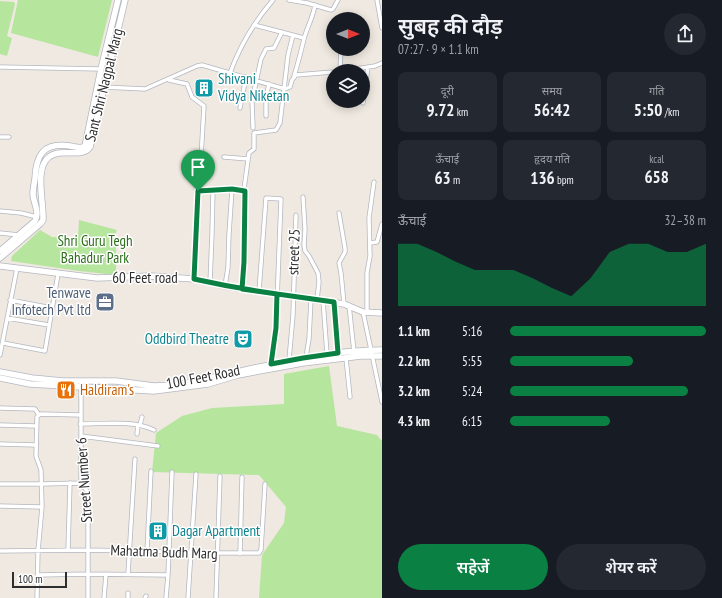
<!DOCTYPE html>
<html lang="hi">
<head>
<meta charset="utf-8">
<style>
	body { margin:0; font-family:"PT Sans Narrow","Noto Sans Devanagari",sans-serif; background:#242831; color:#f1f3f6; height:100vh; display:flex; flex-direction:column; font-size:15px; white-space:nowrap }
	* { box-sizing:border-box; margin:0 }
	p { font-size:13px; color:#9ea1a6 }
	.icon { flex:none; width:22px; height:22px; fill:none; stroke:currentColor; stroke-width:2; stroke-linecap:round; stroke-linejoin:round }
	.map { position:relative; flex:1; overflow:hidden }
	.side { display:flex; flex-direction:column; background:#171b24; width:340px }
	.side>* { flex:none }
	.needle { width:26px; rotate:90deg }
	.controls { position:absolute; left:326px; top:12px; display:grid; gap:8px }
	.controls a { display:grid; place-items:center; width:44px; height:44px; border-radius:50%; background:#171b24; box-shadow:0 2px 10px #0003; font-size:20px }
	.scale { position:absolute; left:12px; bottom:10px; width:55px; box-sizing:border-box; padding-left:4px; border:2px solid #2e2e2e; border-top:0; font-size:11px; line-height:14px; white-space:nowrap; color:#2e2e2e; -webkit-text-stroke:3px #fff; paint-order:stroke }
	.pin { position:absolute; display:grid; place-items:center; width:34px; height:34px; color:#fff; margin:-41px -17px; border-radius:50% 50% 50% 0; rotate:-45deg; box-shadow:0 0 4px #0007 }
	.pin .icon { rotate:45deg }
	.round { display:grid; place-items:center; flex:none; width:42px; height:42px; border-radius:21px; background:#242831 }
	.headline { display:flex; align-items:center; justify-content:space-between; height:68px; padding:0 16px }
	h1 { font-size:22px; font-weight:600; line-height:30px }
	.stats { display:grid; grid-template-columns:repeat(3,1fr); gap:6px; height:68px; padding:4px 16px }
	.stats div { display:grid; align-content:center; border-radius:8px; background:#242831; text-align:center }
	.stats b { font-size:17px; font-weight:600 }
	.stats small { font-size:11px; font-weight:400 }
	.stats p { font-size:11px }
	.chart { height:112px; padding:8px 16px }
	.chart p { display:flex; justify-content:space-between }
	.chart svg { width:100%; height:72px; margin-top:4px; fill:#0b8043; opacity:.7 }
	.action { display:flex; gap:8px; margin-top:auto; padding:8px 16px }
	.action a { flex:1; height:46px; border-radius:24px; background:#0b8043; color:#fff; font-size:16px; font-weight:600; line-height:46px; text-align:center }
	.action a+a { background:#242831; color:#f1f3f6 }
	ul { padding:0 16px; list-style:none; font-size:13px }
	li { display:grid; grid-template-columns:64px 48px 1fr; align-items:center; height:30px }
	li i { height:10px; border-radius:5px; background:#0b8043 }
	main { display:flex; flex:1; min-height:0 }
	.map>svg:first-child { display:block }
</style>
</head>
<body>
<main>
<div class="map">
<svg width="382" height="598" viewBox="0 0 382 598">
	<rect width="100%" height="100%" fill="#efe9e1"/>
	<path fill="#b6e59e" d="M 18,0 L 112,0 L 98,57 L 11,33 Z
		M 0,1 L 14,2 L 15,4 L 7,36 L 12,38 L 7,56 L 0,54 Z
		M 79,220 L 117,230 L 116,232 L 116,275 L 79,271 L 11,261 L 12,256 L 40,230 L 52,237 L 78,237 Z
		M 329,366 L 337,426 L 377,435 L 382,441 L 382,598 L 259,598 L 262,555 L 284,523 L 286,507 L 259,475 L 152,472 L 156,433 L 182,416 L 212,408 L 284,404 L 284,374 Z"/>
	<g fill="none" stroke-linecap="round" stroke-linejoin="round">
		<defs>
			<path id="street" d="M 289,0 L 307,3 L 331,10 L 333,9 L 338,0
				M 377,0 L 382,28
				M 254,25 L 304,38
				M 0,67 L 101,69
				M 340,71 L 341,49
				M 342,71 L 375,66 L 382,63
				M 230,73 C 240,46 254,22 273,0
				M 294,76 C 298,64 301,51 304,39 C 307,27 313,18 315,5
				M 169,80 L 187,84 L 192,97 L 204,106 L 194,279
				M 103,87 L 145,89 L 197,66 L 202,65 L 285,89 L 290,87 L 292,80 L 296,75 L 333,72
				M 363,103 L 368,67
				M 240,108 L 246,77
				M 266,116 L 266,97 L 269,84
				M 253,128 L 252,101 L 261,59 L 266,49 L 274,48 L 282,32
				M 0,137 L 9,137
				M 224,157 L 248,159
				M 198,191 L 232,189 L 245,191
				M 303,197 L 305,229 L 304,245 L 305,251 L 309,256 L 318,273 L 319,282 L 317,300
				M 0,211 L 21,213 L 37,217
				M 339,213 L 345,248 L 345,252 L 339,263 L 341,273 L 344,304
				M 0,233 L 19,235
				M 370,243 L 377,242 L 382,224
				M 210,283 L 212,233 L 213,190
				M 225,286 L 228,267 L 229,234 L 232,189
				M 242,289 L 244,262 L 244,189 L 249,153 L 254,149 L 254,133 L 276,130 L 280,123 L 288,55 L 293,35
				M 259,291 L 266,198 L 281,199 L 276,328 L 271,364
				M 10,300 L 52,308
				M 323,300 L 327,354
				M 334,302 L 338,353
				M 349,305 L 354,352
				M 363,312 L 382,402
				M 367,312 L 367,273 L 370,256 L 369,218 L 374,182
				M 7,318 L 49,325
				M 3,343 L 45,351 L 58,274
				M 0,355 L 17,268
				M 306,357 L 309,339 L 311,299
				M 346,358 L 350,397
				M 289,360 L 293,315 L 296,215
				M 81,387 L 81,483 L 87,491 L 88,496 L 88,574 L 168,575 L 166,598
				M 0,408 L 35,409 L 39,415
				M 80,424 C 103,424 133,420 154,430
				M 0,425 L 36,426
				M 140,425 L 142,417
				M 137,434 L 138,425
				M 81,436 L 158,446
				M 0,444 L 36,445
				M 0,484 L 42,484 L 81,483
				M 0,506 L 42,507
				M 68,550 L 70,483
				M 0,551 L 88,550 L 218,553 L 259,553 L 261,550 L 265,484
				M 147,551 L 151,471
				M 240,554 L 242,477
				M 128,574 L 135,459
				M 38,575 L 88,574 L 88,598
				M 168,575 L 172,472
				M 37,598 L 38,551 L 42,507 L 41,470 L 36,456 L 37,417 L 39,415 L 41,414 L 81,415
				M 104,598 L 106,574
				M 128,598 L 128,593
				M 145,598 L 146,596
				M 188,598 L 196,474
				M 216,598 L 220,476"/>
			<path id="secondary" d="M 0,251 L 35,221 C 40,212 34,204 33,195 C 33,190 34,184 35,179 C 36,155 43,142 70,146 C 76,147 81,149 85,146 L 101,69 L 118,0
				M 0,258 L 40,224 L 43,220 C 44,203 34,168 49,157 C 61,147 82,159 90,147 L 125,0
				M 0,266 L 97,278 L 151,276 L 194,279 L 225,286 L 344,304 L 363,312 L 382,313
				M 0,372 L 32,378 L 63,381 L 116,381 L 154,386 L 174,385 C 243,373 311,350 382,350
				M 0,378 L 30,384 L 154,391 L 208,384 L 238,375 L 303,363 L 361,356 L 382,356"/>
		</defs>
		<use href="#street" stroke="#b4b7c1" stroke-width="5"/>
		<use href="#secondary" stroke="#b4b7c1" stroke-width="7"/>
		<use href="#street" stroke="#fff" stroke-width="3.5"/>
		<use href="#secondary" stroke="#fff" stroke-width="5.5"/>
	</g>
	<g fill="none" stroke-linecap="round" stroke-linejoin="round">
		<defs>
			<path id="route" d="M 198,191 L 194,279 C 221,285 249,290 277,294 L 276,328 L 271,364 L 303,358 L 338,353 L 334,302 L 242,289 L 244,262 L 245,191 L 232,189 L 198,191"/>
		</defs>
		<use href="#route" stroke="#fff" stroke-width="8"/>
		<use href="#route" stroke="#0b8043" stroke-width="5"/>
	</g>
	<defs>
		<symbol id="building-square" viewBox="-11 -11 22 22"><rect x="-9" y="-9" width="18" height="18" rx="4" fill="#0f9aa8" stroke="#fff"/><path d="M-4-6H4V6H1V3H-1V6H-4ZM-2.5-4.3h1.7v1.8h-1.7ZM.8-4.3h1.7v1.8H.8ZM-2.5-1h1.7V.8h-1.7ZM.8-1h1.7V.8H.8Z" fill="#fff"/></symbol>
		<symbol id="office-square" viewBox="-11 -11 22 22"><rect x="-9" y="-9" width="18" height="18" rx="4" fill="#5c6f8a" stroke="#fff"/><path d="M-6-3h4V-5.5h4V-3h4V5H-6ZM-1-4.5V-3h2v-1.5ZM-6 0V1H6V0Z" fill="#fff"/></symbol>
		<symbol id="theatre-square" viewBox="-11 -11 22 22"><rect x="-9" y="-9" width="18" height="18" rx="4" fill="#0f9aa8" stroke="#fff"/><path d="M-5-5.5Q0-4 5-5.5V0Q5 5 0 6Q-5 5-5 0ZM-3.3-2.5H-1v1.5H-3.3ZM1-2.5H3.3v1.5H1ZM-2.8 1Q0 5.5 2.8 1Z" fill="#fff"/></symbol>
		<symbol id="restaurant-square" viewBox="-11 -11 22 22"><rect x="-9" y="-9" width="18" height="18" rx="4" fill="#e8710a" stroke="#fff"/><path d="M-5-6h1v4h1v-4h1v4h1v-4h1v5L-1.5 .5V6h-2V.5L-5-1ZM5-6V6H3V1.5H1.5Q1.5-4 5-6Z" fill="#fff"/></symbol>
	</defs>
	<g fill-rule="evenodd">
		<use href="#building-square" x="193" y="77" width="22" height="22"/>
		<use href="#office-square" x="94" y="291" width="22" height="22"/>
		<use href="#theatre-square" x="232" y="328" width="22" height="22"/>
		<use href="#restaurant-square" x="55" y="379" width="22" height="22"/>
		<use href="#building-square" x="147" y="520" width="22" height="22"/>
	</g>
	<g text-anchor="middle" stroke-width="3" stroke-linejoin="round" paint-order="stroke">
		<g font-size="15" fill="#0d838f" stroke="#fff" text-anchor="start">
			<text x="218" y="84">Shivani<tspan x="218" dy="17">Vidya Niketan</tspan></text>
			<text x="229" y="344" text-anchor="end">Oddbird Theatre</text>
			<text x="172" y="536">Dagar Apartment</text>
		</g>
		<g font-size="15" fill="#2e2e2e" stroke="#fff">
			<text transform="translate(104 85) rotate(-76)" y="5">Sant Shri Nagpal Marg</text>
			<text transform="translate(294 252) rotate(-88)" y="5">street 25</text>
			<text x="145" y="283">60 Feet road</text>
			<text transform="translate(203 377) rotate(-11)" y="5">100 Feet Road</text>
			<text transform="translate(84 480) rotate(-94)" y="5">Street Number 6</text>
			<text transform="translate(164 552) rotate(2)" y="5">Mahatma Budh Marg</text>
		</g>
		<g font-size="15" fill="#2c6e1b" stroke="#fff">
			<text x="95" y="246">Shri Guru Tegh<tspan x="95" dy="17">Bahadur Park</tspan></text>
		</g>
		<g font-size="15" fill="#4e5e75" stroke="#fff" text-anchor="end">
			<text x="91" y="298">Tenwave<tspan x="91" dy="17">Infotech Pvt ltd</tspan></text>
		</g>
		<g font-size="15" fill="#c56008" stroke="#fff" text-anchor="start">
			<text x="80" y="395">Haldiram's</text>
		</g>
	</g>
</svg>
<div class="controls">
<a><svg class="needle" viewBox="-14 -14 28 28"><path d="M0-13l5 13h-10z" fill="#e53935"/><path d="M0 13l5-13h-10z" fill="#9ea1a6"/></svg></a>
<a><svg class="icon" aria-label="layers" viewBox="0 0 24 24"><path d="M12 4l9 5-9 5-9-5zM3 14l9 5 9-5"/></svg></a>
</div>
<div class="scale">100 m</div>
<div class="pin" style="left:198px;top:191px;background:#1e9e55"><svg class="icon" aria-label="arrive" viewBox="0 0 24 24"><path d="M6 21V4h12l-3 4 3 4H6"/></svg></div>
</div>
<section class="side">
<div class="headline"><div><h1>सुबह की दौड़</h1><p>07:27 · 9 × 1.1 km</p></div><a class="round"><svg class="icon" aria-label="share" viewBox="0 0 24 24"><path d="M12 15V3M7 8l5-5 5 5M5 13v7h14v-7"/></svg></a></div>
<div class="stats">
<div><p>दूरी</p><b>9.72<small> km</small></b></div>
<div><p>समय</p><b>56:42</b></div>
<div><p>गति</p><b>5:50<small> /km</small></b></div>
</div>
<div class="stats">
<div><p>ऊँचाई</p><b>63<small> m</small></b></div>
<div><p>हृदय गति</p><b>136<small> bpm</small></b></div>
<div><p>kcal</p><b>658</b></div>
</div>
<div class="chart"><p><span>ऊँचाई</span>32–38 m</p>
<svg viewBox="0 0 160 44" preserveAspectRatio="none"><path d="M0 44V6L10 6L20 11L30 17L40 22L50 22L60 22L70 27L80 33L90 38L100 27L110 11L120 6L130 6L140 11L150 11L160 6V44z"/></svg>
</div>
<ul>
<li><b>1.1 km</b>5:16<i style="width:100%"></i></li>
<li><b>2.2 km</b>5:55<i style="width:63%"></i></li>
<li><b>3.2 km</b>5:24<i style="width:91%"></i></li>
<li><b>4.3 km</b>6:15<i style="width:51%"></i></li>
</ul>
<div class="action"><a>सहेजें</a><a>शेयर करें</a></div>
</section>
</main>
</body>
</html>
